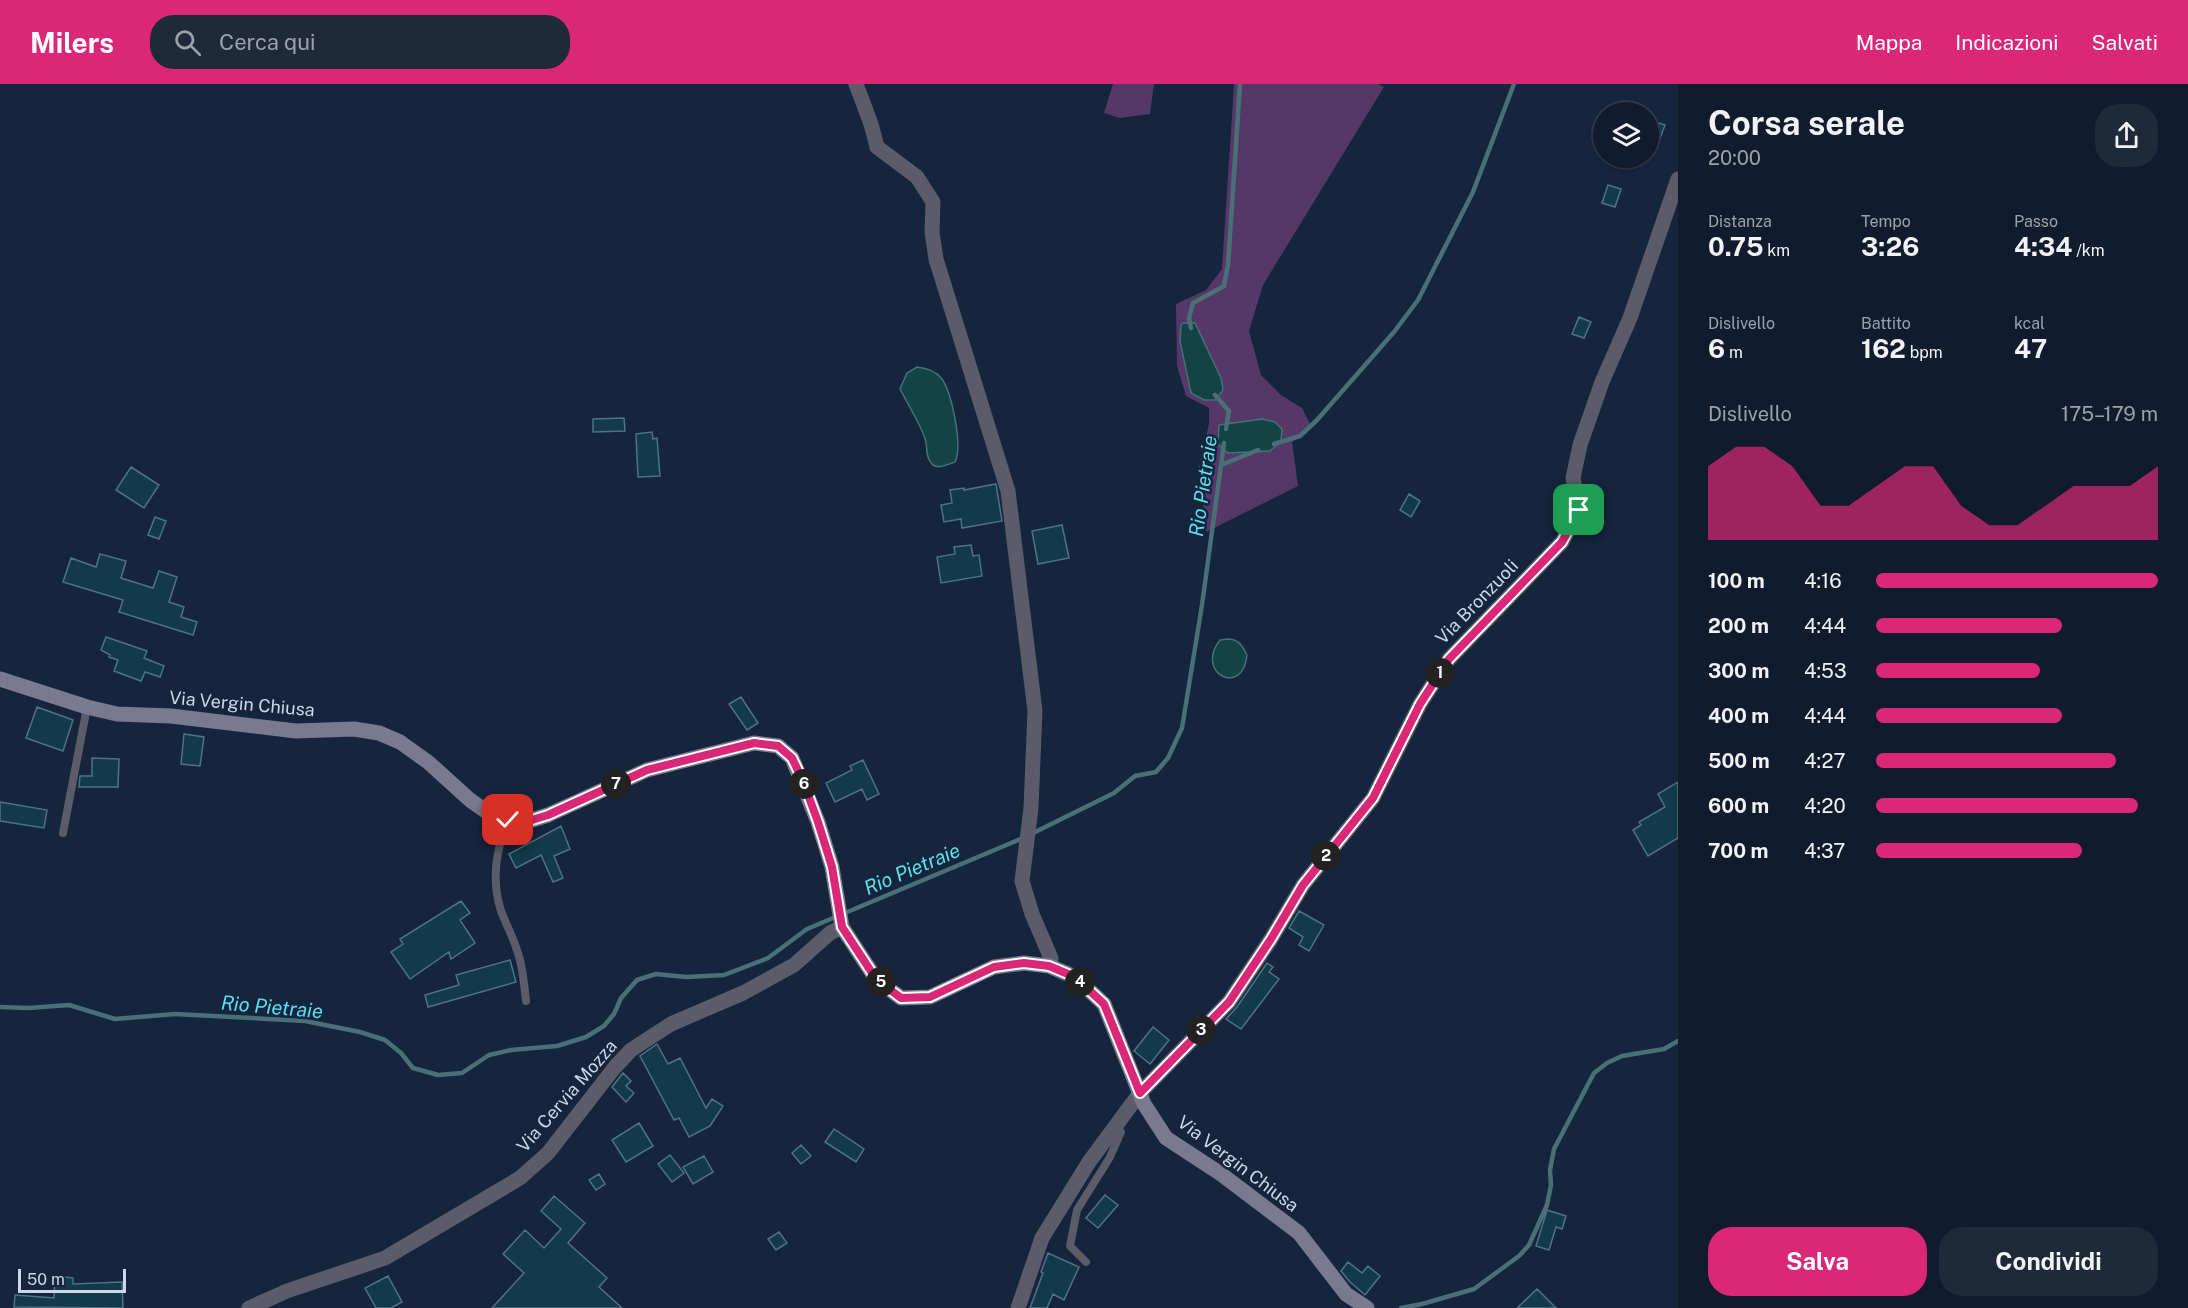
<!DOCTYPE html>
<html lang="it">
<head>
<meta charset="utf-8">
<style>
	body { margin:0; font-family:"Public Sans",sans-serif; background:#1e293a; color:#f1f3f6; height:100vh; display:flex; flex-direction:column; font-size:22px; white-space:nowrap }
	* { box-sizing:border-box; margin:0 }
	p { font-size:20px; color:#9ca1aa }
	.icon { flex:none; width:33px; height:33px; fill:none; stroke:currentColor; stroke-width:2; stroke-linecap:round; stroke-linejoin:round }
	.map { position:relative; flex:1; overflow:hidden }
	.details { display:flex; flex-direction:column; background:#101c2e; width:510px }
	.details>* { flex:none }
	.controls { position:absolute; left:1593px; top:18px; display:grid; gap:12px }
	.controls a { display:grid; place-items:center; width:66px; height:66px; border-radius:50%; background:#101c2e; box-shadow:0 2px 4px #0004,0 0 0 2px #303a4a; font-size:30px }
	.scale { position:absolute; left:18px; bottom:15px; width:108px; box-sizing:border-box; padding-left:6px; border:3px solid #ccd7e7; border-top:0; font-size:16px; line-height:21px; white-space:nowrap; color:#ccd7e7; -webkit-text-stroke:4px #15253d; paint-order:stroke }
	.pin { position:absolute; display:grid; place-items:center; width:51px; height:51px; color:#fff; margin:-26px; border-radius:12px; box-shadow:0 3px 9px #0006 }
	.km { position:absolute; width:30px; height:30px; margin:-15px; border-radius:50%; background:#222; color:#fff; font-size:16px; line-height:30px; text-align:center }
	.round { display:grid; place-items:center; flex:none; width:63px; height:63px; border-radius:24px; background:#1e293a }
	.headline { display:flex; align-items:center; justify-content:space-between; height:102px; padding:0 30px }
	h1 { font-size:33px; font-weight:700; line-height:45px }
	.figures { display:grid; grid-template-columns:repeat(3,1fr); gap:9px; height:102px; padding:6px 30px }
	.figures div { display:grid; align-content:center }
	.figures b { font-size:26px; font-weight:700 }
	.figures small { font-size:16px; font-weight:400 }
	.figures p { font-size:16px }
	.chart { height:168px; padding:12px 30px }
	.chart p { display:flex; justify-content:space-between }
	.chart svg { width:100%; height:108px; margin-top:6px; fill:#db2777; opacity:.7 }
	.cta { display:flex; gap:12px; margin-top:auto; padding:12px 30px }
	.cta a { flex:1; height:69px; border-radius:24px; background:#db2777; color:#fff; font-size:24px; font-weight:700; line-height:69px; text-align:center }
	.cta a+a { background:#1e293a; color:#f1f3f6 }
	ul { padding:0 30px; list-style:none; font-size:20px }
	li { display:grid; grid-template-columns:96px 72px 1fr; align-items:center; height:45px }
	li i { height:15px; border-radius:8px; background:#db2777 }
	header { display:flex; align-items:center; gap:36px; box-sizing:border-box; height:84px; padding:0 30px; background:#db2777; color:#fff }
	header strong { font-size:28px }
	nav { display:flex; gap:33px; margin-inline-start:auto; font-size:21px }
	.search { width:420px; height:54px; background:#1e293a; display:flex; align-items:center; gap:15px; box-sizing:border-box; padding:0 21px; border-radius:24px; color:#9ca1aa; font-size:22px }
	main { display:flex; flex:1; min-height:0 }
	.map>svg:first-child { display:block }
</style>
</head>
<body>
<header>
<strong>Milers</strong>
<div class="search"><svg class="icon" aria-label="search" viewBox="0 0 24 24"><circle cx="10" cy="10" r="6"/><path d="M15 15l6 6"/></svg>Cerca qui</div>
<nav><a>Mappa</a><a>Indicazioni</a><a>Salvati</a></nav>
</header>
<main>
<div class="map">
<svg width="1678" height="1224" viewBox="0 0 1678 1224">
	<rect width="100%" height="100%" fill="#15253d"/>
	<path fill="#553867" d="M 1113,0 L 1154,0 L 1150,30 L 1120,34 L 1104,29 Z
		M 1234,0 L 1378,0 L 1384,3 L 1263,201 L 1249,247 L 1261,291 L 1281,311 L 1302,324 L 1310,340 L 1305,350 L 1292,358 L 1298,402 L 1206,448 L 1199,384 L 1209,340 L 1209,324 L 1186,312 L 1177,282 L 1176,220 L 1206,206 L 1222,185 Z"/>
	<path fill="#114347" stroke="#496f77" stroke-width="1.5" d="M 1183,239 L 1195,239 L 1221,294 L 1223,306 L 1216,316 L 1204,316 L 1191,309 L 1180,257 L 1181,241 Z
		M 917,283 C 926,284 936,287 942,295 C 952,310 963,362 955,378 C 949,380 937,386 932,380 C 926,374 927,365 926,358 C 923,344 907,319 900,305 L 907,289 Z
		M 1262,335 L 1275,338 L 1282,345 L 1281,357 L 1270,367 L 1228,369 L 1218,360 L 1219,341 Z
		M 1229,555 C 1240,556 1242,562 1247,571 C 1243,614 1194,589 1220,556 Z"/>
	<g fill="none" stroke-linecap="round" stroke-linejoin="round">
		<path stroke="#496f77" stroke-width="4.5" d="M 1191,244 L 1189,234 L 1193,219 L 1224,202 L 1228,181 L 1240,0
			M 1215,311 L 1229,327 L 1226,345
			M 1274,360 L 1300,352 L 1317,336 L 1394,248 L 1418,216 L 1473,108 L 1514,0
			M 1221,381 L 1258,366
			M 1031,750 L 1114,709 L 1135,692 L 1156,688 L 1168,674 L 1182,644 L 1202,521 L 1224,359
			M 0,923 L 29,924 L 69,921 L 115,935 L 175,930 L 305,937 L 360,948 L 385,956 L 401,969 L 413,984 L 438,991 L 462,989 L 489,971 L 511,966 L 557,962 L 586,953 L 604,942 L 614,930 L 621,914 L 637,896 L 656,890 L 686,893 L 724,891 L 768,874 L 807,845 L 1023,754
			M 1401,1224 L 1422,1220 L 1474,1205 L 1519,1172 L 1529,1161 L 1547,1121 L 1551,1101 L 1550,1086 L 1554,1065 L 1594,989 L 1607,979 L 1622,972 L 1664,965 L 1678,957"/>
	</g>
	<path fill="#13394a" stroke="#4f7385" stroke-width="1.5" d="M 1652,37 L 1665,41 L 1659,57 L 1648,53 Z
		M 1608,101 L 1621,105 L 1615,123 L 1602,119 Z
		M 1579,233 L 1591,238 L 1584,254 L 1572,250 Z
		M 624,334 L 625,347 L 593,348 L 593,335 Z
		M 652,348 L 653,355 L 657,354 L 660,392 L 638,393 L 636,350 Z
		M 131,383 L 159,401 L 144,424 L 116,406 Z
		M 996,400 L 1002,437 L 962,444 L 961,435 L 944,438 L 941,421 L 952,419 L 950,406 L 964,404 L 964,406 Z
		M 1409,410 L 1420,417 L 1411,433 L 1400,426 Z
		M 155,433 L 166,437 L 159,455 L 148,451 Z
		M 1062,441 L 1069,474 L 1038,480 L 1032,447 Z
		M 971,461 L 973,472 L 979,471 L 982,492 L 941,499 L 937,473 L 955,470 L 954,463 Z
		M 100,470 L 126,477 L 121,494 L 153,504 L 159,487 L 177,493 L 169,518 L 184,523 L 181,533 L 197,538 L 193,551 L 119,528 L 123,516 L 63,498 L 71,474 L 96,483 Z
		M 106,553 L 147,567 L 144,574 L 164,582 L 160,593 L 145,588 L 141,597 L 114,587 L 118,576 L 109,573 L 110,571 L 101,566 Z
		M 741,613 L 758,639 L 747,646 L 729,620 Z
		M 37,623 L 73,636 L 63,667 L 26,654 Z
		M 184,650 L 204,653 L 200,682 L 181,680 Z
		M 92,674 L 119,675 L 118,703 L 79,703 L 80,692 L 92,692 Z
		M 863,676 L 879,710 L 867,716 L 862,705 L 835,718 L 826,699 L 852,686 L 850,682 Z
		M 1678,698 L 1678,754 L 1648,772 L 1633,746 L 1641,741 L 1639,738 L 1665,723 L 1658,710 Z
		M 0,718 L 47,726 L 44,744 L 0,737 Z
		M 561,742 L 570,765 L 554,772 L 563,794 L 553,798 L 541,771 L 516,784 L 509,770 Z
		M 461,817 L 470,829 L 460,836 L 475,859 L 451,875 L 449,868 L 410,895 L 391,868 L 403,860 L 400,855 Z
		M 1299,827 L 1324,841 L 1309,867 L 1299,861 L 1303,853 L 1289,844 Z
		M 510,876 L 516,898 L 428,923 L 425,911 L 459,901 L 456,891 Z
		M 1267,879 L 1273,883 L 1269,888 L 1279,895 L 1241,945 L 1226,935 L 1237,923 Z
		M 1153,943 L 1169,956 L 1150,980 L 1134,967 Z
		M 657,960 L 668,980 L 680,974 L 706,1024 L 712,1015 L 723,1022 L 710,1042 L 689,1053 L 679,1034 L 674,1036 L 640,972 Z
		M 623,989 L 631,997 L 626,1002 L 634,1009 L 626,1018 L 612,1003 Z
		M 639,1039 L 653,1062 L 626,1078 L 612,1056 Z
		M 834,1045 L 864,1065 L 856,1078 L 825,1058 Z
		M 801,1061 L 811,1072 L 801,1080 L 792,1069 Z
		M 670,1071 L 684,1089 L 672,1098 L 658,1080 Z
		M 704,1072 L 713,1088 L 693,1100 L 683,1083 Z
		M 599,1090 L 605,1100 L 596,1106 L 589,1096 Z
		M 1105,1111 L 1118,1121 L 1098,1144 L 1086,1134 Z
		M 554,1112 L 585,1139 L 568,1159 L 607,1194 L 599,1203 L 622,1224 L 492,1224 L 524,1189 L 503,1170 L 525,1146 L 544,1164 L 561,1145 L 541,1127 Z
		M 1547,1126 L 1566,1132 L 1562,1145 L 1556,1143 L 1549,1166 L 1536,1162 Z
		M 779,1148 L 787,1159 L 776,1166 L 768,1155 Z
		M 1048,1169 L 1079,1183 L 1064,1216 L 1053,1210 L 1047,1224 L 1030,1224 L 1043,1189 L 1041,1188 Z
		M 1348,1178 L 1362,1189 L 1368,1182 L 1380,1192 L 1365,1211 L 1349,1197 L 1341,1187 Z
		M 55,1192 L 73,1194 L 73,1200 L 122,1198 L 123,1224 L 14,1223 L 15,1211 L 54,1214 Z
		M 388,1192 L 402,1218 L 391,1224 L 376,1224 L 365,1204 Z
		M 1537,1205 L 1556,1224 L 1517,1224 Z"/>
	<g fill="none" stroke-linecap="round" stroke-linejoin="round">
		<path stroke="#5b5b69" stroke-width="8" d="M 508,736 C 496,765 491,796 501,827 C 506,840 513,853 517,866 C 523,882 524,900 526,917
			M 63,749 L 87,623
			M 1086,1178 L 1070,1162 L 1077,1126 L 1110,1073 L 1121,1048 L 1116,1041"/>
		<path stroke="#5b5b69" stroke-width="15" d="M 856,0 L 871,40 L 877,63 L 917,93 L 933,118 L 932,148 L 936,175 L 1008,407 L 1035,627 L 1031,724 L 1022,797 L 1032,830 L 1051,874 L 1049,882
			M 249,1224 L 287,1207 L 385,1174 L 520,1094 L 548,1069 L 615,983 L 631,966 L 671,940 L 743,909 L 794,881 L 830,849 L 842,843
			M 1018,1224 L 1042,1154 L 1089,1078 L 1140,1009 L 1229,918 L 1271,855 L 1303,801 L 1373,714 L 1420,620 L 1449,575 L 1562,458 L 1579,426 L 1573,394 L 1580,361 L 1602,298 L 1630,234 L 1678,95"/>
		<path stroke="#79798f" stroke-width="15" d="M 0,595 L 87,623 L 117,630 L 171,632 L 296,647 L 354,645 L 379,649 L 400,658 L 428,678 L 470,716 L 490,730 L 508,736 L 532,736 L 548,731 L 647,686 L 754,659 L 778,662 L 792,674 L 818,738 L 832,783 L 842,843 L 876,895 L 901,914 L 930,913 L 994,883 L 1024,879 L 1049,882 L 1075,893 L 1104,920 L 1144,1020 L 1166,1054 L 1221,1090 L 1299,1149 L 1346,1210 L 1367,1224"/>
	</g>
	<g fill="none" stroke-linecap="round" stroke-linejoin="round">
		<defs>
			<path id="route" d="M 508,736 L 532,736 L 548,731 L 647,686 L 754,659 L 778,662 L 792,674 L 803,697 L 818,738 L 832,783 L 842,843 L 876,895 L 901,914 L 930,913 L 994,883 L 1024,879 L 1049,882 L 1075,893 L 1104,920 L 1140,1009 L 1229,918 L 1271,855 L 1303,801 L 1373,714 L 1420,620 L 1449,575 L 1562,458 L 1579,426"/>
		</defs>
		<use href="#route" stroke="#fff" stroke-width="12"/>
		<use href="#route" stroke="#db2777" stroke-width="8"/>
	</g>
	<g text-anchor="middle" stroke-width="5" stroke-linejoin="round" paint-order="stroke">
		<g font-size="18" fill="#ccd7e7" stroke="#15253d">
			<text transform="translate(1477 518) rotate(-46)" y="6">Via Bronzuoli</text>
			<text transform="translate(242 620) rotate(5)" y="6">Via Vergin Chiusa</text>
			<text transform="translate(567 1012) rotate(-49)" y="6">Via Cervia Mozza</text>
			<text transform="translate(1238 1080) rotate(37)" y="6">Via Vergin Chiusa</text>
		</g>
		<g font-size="20" font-style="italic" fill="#5be0eb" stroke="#15253d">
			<text transform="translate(1203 402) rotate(-82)" y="7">Rio Pietraie</text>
			<text transform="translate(912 785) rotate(-23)" y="7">Rio Pietraie</text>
			<text transform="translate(272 923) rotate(5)" y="7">Rio Pietraie</text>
		</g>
	</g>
</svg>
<div class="controls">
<a><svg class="icon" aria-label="layers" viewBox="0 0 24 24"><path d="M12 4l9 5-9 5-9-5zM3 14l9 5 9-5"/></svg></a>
</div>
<div class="scale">50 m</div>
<div class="pin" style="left:1579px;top:426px;background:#1e9e55"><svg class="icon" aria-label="arrive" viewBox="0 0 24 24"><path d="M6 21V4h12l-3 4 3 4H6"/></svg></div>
<div class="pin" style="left:508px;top:736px;background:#d93025"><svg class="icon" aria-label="check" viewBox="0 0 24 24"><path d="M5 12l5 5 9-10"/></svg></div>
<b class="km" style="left:1440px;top:589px">1</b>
<b class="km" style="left:1326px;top:772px">2</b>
<b class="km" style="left:1201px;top:946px">3</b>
<b class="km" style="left:1080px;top:898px">4</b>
<b class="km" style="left:881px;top:898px">5</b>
<b class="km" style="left:804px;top:700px">6</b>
<b class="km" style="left:616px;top:700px">7</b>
</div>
<section class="details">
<div class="headline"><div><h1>Corsa serale</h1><p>20:00</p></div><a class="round"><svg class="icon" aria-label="share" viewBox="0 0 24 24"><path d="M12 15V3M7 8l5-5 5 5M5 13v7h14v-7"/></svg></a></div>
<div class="figures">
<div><p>Distanza</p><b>0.75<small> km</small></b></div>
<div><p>Tempo</p><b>3:26</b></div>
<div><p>Passo</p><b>4:34<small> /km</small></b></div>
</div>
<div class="figures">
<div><p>Dislivello</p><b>6<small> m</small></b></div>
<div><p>Battito</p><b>162<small> bpm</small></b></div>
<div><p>kcal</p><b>47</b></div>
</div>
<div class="chart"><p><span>Dislivello</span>175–179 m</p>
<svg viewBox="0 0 160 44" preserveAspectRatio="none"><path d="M0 44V14L10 6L20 6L30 14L40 30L50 30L60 22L70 14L80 14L90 30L100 38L110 38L120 30L130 22L140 22L150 22L160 14V44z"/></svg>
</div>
<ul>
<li><b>100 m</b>4:16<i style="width:100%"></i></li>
<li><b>200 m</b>4:44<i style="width:66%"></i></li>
<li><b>300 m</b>4:53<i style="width:58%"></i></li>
<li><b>400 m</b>4:44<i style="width:66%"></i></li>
<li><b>500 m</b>4:27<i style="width:85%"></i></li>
<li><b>600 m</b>4:20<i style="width:93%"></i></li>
<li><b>700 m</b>4:37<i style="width:73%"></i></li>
</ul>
<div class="cta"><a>Salva</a><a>Condividi</a></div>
</section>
</main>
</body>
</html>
